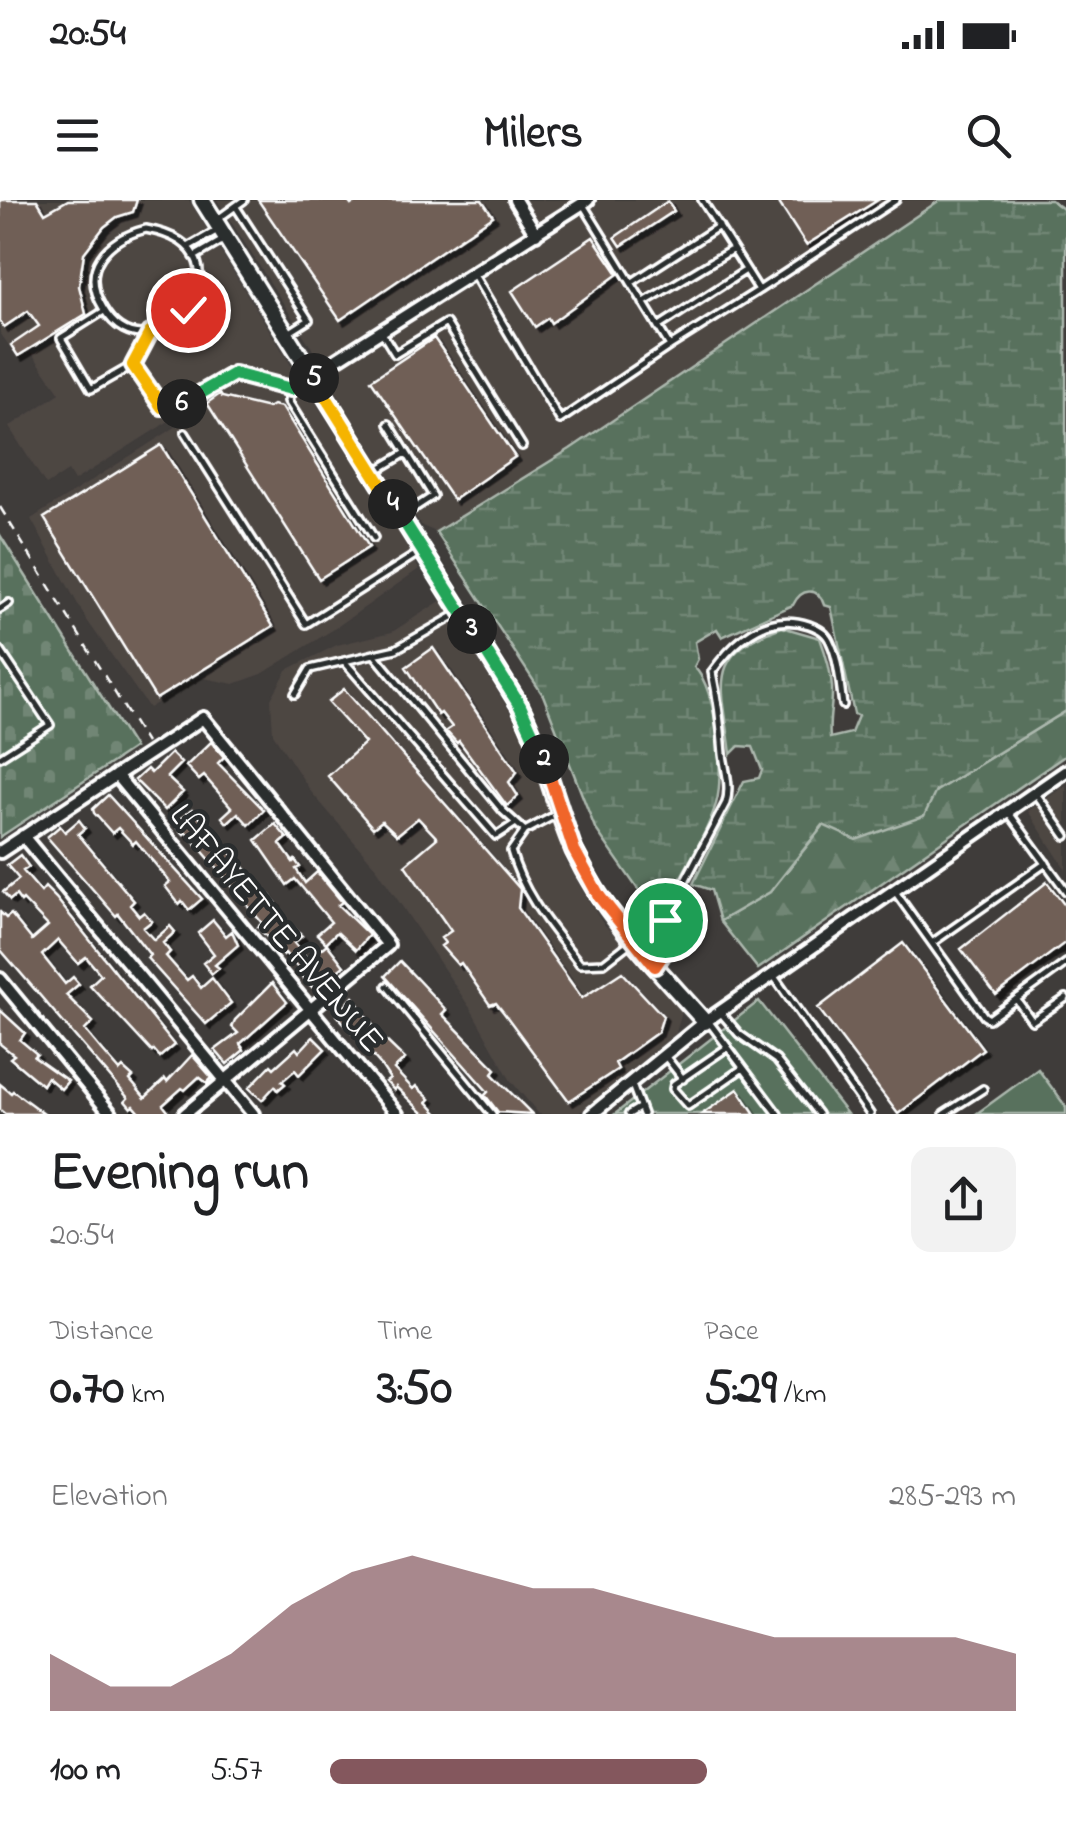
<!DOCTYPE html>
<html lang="en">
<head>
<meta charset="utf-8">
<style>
	body { margin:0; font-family:"Indie Flower",sans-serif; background:#f2f2f2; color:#202124; height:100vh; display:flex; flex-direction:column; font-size:38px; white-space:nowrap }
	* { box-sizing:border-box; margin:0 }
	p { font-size:32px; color:#757577 }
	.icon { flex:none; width:55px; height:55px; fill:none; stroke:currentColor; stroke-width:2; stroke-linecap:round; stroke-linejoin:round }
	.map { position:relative; height:914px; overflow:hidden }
	.drawer { display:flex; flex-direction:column; background:#fff; flex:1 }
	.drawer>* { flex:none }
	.pin { position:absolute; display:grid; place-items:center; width:85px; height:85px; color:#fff; margin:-42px; border:5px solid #fff; border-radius:50%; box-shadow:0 2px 10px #0007 }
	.km { position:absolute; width:50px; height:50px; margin:-25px; border-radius:50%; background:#222; color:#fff; font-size:28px; line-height:50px; text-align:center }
	.round { display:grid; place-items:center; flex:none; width:105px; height:105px; border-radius:20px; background:#f2f2f2 }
	.summary { display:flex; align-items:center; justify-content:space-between; height:170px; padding:0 50px }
	h1 { font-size:55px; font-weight:700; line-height:75px }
	.figures { display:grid; grid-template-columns:repeat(3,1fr); gap:15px; height:170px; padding:10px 50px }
	.figures div { display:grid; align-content:center }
	.figures b { font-size:50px; font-weight:700 }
	.figures small { font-size:28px; font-weight:400 }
	.figures p { font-size:28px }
	.chart { height:280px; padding:20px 50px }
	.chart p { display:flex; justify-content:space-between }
	.chart svg { width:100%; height:180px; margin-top:10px; fill:#84575d; opacity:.7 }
	ul { padding:0 50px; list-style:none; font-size:32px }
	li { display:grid; grid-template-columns:160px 120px 1fr; align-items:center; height:75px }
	li i { height:25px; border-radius:12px; background:#84575d }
	.status { display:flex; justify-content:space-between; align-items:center; height:70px; padding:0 50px; background:#fff; direction:ltr }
	.status svg { height:28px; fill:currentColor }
	header { display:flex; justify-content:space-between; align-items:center; height:130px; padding:0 50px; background:#fff; font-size:45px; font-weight:700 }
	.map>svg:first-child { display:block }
</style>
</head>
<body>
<div class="status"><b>20:54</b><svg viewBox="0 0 49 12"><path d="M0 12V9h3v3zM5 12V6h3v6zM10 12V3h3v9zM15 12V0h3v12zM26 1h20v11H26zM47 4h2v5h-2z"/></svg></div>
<header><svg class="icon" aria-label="menu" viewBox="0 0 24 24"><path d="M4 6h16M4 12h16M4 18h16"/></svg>Milers<svg class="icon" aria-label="search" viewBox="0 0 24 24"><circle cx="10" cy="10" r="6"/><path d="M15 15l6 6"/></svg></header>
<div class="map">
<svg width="1066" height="914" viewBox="0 0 1066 914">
	<defs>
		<pattern id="forest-firs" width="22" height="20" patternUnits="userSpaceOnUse" patternTransform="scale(2.5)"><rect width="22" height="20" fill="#58715d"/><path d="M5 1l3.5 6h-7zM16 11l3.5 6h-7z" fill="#718675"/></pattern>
		<pattern id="wetland-marsh" width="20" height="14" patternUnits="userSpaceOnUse" patternTransform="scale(2.5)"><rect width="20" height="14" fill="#58715d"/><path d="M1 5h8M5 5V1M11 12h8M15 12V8" fill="none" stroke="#718675"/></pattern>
		<pattern id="cemetery-stones" width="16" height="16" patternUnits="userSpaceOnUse" patternTransform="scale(2.5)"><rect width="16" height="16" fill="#58715d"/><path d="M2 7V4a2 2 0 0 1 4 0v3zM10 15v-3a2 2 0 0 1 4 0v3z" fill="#718675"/></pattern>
		<filter id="shadow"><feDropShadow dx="4.5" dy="4.5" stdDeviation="0" flood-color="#0009"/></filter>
	</defs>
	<rect width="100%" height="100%" fill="#3f3c3a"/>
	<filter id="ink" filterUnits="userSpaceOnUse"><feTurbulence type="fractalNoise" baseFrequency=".01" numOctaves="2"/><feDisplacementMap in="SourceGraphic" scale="20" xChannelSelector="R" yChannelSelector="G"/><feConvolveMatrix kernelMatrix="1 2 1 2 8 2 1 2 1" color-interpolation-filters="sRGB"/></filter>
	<g filter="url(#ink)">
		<path fill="#4d4643" d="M 0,0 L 189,0 L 293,168 L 393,321 L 419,369 L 334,429 L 262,474 L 234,484 L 199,477 L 149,508 L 86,419 L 31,319 L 196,214 L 191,207 L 74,281 L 68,271 L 46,285 L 9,227 L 60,193 L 31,152 L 18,158 L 0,133 Z
			M 217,0 L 940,0 L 570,249 L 436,332 L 422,326 L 368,248 L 310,145 Z
			M 442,400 L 519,526 L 566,661 L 580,686 L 602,722 L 683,808 L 676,833 L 578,914 L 539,914 L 511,881 L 472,811 L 375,666 L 312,593 L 273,534 L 271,499 L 287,470 L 337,445 L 392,432 Z
			M 1066,585 L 1066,670 L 1028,611 Z"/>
		<path fill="#58715d" stroke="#acb8ae" stroke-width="2.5" d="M 759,801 L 847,914 L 615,914 Z
			M 1038,869 L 1066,907 L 1066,914 L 976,914 Z"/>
		<path fill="url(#forest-firs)" stroke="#acb8ae" stroke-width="2.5" d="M 1066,511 L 1066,555 L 758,769 L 720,721 L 770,692 L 824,625 L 936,591 Z"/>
		<path fill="url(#wetland-marsh)" stroke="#acb8ae" stroke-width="2.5" d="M 940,0 L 1051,0 L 1066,11 L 1066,511 L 936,591 L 924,616 L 856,640 L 823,625 L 770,692 L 720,721 L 711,690 L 693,684 L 744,581 L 759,578 L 762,570 L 753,547 L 739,546 L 731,554 C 723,485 703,455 782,427 L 820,438 C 826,454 831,470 832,487 C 833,505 828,520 830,538 L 851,533 L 858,516 L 854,514 L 831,407 L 824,405 C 818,386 801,388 793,405 L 722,437 L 717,429 L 695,442 L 698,459 L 694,467 C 717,487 725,575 716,604 C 706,636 685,668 670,697 L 646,701 L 595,628 L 543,495 L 436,332 L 570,249 Z"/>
		<path fill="url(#cemetery-stones)" stroke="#acb8ae" stroke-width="2.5" d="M 0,335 L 134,548 L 0,637 Z"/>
		<path fill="#6f5f57" stroke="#fff" stroke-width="2.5" filter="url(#shadow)" d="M 0,0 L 37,0 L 45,13 L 68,0 L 137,0 L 133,12 L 117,17 L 104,27 L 84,53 L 79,86 L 86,114 L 18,156 L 11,145 L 39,126 L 28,111 L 4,127 L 0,121 Z
			M 258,0 L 347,0 L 351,5 L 358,0 L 482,0 L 493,16 L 340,120 Z
			M 777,0 L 878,0 L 806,45 Z
			M 668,1 L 674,11 L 621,46 L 615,37 Z
			M 593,37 L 618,74 L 551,123 L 548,118 L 535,127 L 512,91 Z
			M 434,138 L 515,257 L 453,300 L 371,180 Z
			M 220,194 L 222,197 L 268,208 L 273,205 L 282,207 L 369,347 L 319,379 L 207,203 Z
			M 161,245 L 273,426 L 156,499 L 44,318 Z
			M 433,448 L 517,572 L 509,582 L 518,596 L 507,606 L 459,541 L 457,543 L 446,531 L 452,527 L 441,513 L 438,515 L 406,467 Z
			M 344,489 L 520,689 L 518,708 L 582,798 L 622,772 L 663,816 L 658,832 L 615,863 L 618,869 L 569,901 L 504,813 L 496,803 L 490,805 L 461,763 L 458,765 L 441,746 L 445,743 L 441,738 L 451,731 L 405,665 L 437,638 L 418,618 L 397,635 L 382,621 L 373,628 L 328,576 L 365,543 L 328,502 Z
			M 211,542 L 224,557 L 218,563 L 264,610 L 249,625 L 238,613 L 227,623 L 222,617 L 232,608 L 204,576 L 199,580 L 186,566 Z
			M 171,553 L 181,563 L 167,577 L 183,592 L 165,610 L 135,580 L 147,569 L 151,573 Z
			M 108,595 L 202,699 L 189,710 L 182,701 L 179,704 L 165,686 L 170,682 L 136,641 L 133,644 L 118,628 L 112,633 L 94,613 L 93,609 Z
			M 192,609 L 276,703 L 272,707 L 302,736 L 294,743 L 308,759 L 327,744 L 344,766 L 335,773 L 331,768 L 312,787 L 302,777 L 304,775 L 285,753 L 283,755 L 258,727 L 262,723 L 217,668 L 186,632 L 184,634 L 175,624 Z
			M 79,620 L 85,628 L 78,634 L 134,701 L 130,705 L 139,716 L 144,712 L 152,721 L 143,728 L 154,740 L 170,726 L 175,732 L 163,743 L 170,752 L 166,756 L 187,780 L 192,776 L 201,788 L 212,778 L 231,803 L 206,824 L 147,758 L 150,755 L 118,714 L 116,716 L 47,637 L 60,626 L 65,632 Z
			M 275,624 L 287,638 L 280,644 L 293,662 L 295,660 L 300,667 L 296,669 L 305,683 L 317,672 L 342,702 L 338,705 L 369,735 L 356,750 L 337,732 L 326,743 L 317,734 L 331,722 L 295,679 L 287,685 L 256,640 Z
			M 20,655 L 29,667 L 23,671 L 41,692 L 45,687 L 56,698 L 174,845 L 160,857 L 154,850 L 152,852 L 90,785 L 101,775 L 86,757 L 78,763 L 58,740 L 42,755 L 65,784 L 73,777 L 79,784 L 66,795 L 93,822 L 85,830 L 100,848 L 120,871 L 123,868 L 133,877 L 130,880 L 145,898 L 165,879 L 167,882 L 192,855 L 212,878 L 207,883 L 199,877 L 185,890 L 182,888 L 163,905 L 170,914 L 141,914 L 134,906 L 131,908 L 125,901 L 128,898 L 0,749 L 0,712 L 6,718 L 11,714 L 32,740 L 48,726 L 23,700 L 21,702 L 16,695 L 10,700 L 3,692 L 19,679 L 7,665 Z
			M 1047,682 L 1066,707 L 1066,742 L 996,795 L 961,749 Z
			M 213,720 L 226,736 L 232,731 L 238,745 L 215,765 L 219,768 L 212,774 L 203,763 L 214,754 L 198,733 Z
			M 903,743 L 983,849 L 898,914 L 818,808 Z
			M 400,761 L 446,810 L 442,814 L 496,869 L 492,874 L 532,914 L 498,912 L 485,895 L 488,892 L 385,776 Z
			M 272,783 L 287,802 L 240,844 L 244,850 L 227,864 L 215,850 L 238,833 L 232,827 L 235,820 Z
			M 353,797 L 379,834 L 405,859 L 394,869 L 413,889 L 416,886 L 430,899 L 427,902 L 438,914 L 424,914 L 396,887 L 394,890 L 386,882 L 390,879 L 380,864 L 337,815 Z
			M 0,810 L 25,833 L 20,840 L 37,854 L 34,857 L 68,881 L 61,889 L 47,877 L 42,885 L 10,858 L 14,855 L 0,844 Z
			M 313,837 L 325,849 L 299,875 L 295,870 L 282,881 L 285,884 L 278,890 L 275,886 L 262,900 L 249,888 L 271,865 L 274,868 L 296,848 L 299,852 Z
			M 0,884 L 11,893 L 13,891 L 44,914 L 5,914 L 0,910 Z
			M 738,889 L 755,914 L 702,914 Z"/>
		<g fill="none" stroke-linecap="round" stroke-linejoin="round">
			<defs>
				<path id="lane" d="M 702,0 L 759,90 L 896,0
					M 236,7 L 309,120 L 290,132
					M 215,21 L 244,0
					M 146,29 C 267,50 151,191 103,108 C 79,68 107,39 146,29 Z
					M 188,47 L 216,31
					M 194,57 L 225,39
					M 474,75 L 560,220 L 670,146 L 582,3
					M 631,83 L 719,26
					M 643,103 L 733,49
					M 104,111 L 61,138 L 91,189 L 133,165 L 162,207 L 185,204 L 234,174 L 291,189 L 310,176
					M 658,127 L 746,70
					M 381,131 L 395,154 L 446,123 L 522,246
					M 670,146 L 759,90
					M 133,165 L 149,133
					M 291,189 L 288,201 L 374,338
					M 389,224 L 433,296 L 404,315
					M 185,233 L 306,424 L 420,352
					M 374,272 L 406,253
					M 0,409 L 9,403
					M 0,450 L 50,525 L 0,557
					M 374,454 L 396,449 L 461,412
					M 344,461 L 496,636 L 516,623
					M 295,494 L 310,469 L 374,454 L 503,611 L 525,631 L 557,614
					M 1037,595 L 1066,636
					M 1009,613 L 1066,691
					M 525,631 L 511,651 C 523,695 552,728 580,764 L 604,763 L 631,742
					M 896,693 L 984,816 L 989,819 L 1066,763
					M 932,743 L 1046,663
					M 656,763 L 678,732 L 665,719 L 726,603 C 731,585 725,571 723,554 C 721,526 718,500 712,472 C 735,440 768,411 809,425 C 820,429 827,433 831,444 C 839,461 840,486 843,505
					M 773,775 L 870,914
					M 387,786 L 492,914
					M 1016,799 L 1032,821 L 1066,798
					M 721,813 L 739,834 L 776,860 L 818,914
					M 709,822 L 778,914
					M 728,847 L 674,884 L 673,889 L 688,906 L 743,868
					M 666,857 L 683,879
					M 632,885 L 643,914
					M 629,914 L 639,908
					M 944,914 L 983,889"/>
				<path id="street" d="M 515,0 L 536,34
					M 312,175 L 588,0
					M 116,575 L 397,914
					M 23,636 L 253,914
					M 0,652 L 203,518 L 388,745 L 185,914
					M 0,779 L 111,914
					M 592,914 L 705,822 L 1066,571"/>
				<path id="secondary" d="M 202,0 L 520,506 C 544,553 553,603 574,651 C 605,717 657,768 705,822"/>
			</defs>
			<use href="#lane" stroke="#fff" stroke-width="12"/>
			<use href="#street" stroke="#fff" stroke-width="18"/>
			<use href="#secondary" stroke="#fff" stroke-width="21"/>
			<path stroke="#fff" stroke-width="2.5" stroke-dasharray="10 8" stroke-linecap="butt" d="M 0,307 L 146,543"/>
			<use href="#lane" stroke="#2a2d2e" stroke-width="5"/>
			<use href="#street" stroke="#2a2d2e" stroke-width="10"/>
			<use href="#secondary" stroke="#2a2d2e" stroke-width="14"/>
		</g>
	</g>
	<g fill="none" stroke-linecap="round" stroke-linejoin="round" filter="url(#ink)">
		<defs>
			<path id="split-1" d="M 599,696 L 655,766 L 678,732 L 665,720"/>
			<path id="split-2" d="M 544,559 L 574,650 L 599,696"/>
			<path id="split-3" d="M 472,429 L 520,506 L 544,559"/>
			<path id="split-4" d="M 393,304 L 472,429"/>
			<path id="split-5" d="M 314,178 L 393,304"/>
			<path id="split-6" d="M 182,204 L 234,174 L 291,189 L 312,175 L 314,178"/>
			<path id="split-7" d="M 182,204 L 162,207 L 133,165 L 150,133 L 173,123 L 188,110"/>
		</defs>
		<use href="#split-1" stroke="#fff" stroke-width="20"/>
		<use href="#split-2" stroke="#fff" stroke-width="20"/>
		<use href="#split-3" stroke="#fff" stroke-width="20"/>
		<use href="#split-4" stroke="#fff" stroke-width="20"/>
		<use href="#split-5" stroke="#fff" stroke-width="20"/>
		<use href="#split-6" stroke="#fff" stroke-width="20"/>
		<use href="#split-7" stroke="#fff" stroke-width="20"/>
		<use href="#split-1" stroke="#f0652b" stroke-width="12"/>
		<use href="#split-2" stroke="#f0652b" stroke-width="12"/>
		<use href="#split-3" stroke="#22a559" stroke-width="12"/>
		<use href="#split-4" stroke="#22a559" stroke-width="12"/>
		<use href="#split-5" stroke="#f5b400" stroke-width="12"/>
		<use href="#split-6" stroke="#22a559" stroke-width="12"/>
		<use href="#split-7" stroke="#f5b400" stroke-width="12"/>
	</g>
	<g text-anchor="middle" stroke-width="9" stroke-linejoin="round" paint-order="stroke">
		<g font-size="35" fill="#fff" stroke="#2a2d2e">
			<text transform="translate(278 727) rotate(50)" y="12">LAFAYETTE AVENUE</text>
		</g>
	</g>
</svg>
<div class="pin" style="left:665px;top:720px;background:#1e9e55"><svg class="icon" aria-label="arrive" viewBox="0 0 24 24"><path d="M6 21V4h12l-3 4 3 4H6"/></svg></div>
<div class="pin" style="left:188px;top:110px;background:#d93025"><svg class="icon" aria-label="check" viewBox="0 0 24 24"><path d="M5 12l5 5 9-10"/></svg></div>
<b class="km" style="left:544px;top:559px">2</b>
<b class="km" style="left:472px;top:429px">3</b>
<b class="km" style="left:393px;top:304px">4</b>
<b class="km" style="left:314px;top:178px">5</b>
<b class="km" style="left:182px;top:204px">6</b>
</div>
<section class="drawer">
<div class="summary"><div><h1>Evening run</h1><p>20:54</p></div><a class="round"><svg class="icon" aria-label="share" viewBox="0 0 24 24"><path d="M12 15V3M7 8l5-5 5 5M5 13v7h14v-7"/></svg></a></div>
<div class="figures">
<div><p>Distance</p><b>0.70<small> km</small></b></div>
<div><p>Time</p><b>3:50</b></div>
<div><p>Pace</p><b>5:29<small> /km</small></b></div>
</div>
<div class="chart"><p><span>Elevation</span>285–293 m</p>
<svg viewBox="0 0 160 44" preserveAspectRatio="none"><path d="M0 44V30L10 38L20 38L30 30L40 18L50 10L60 6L70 10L80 14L90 14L100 18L110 22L120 26L130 26L140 26L150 26L160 30V44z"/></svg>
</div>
<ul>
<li><b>100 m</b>5:57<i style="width:55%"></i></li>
</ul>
</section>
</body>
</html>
